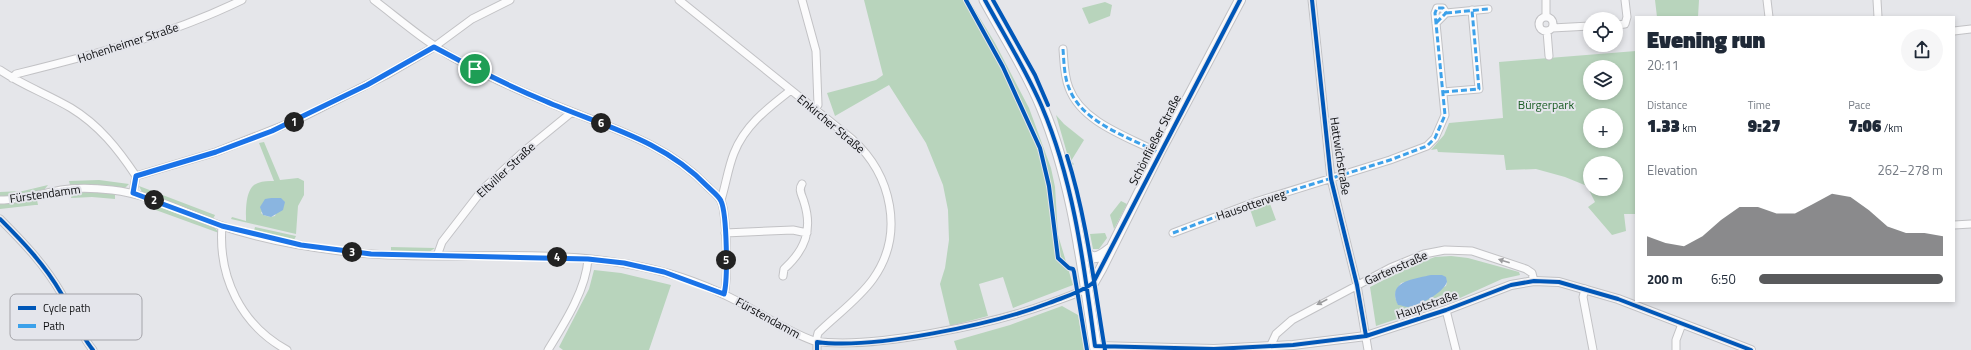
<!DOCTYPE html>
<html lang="en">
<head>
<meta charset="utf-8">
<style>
	body { margin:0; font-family:"Titillium Web",sans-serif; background:#f6f6f7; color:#1f2937; height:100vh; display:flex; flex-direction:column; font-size:15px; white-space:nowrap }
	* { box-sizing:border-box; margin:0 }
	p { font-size:13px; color:#747a83 }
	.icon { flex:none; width:22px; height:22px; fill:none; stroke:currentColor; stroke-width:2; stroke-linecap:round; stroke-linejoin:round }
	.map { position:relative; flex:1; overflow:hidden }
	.details { position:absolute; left:1635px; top:16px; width:320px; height:286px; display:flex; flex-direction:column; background:#fff; border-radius:0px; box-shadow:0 2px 6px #0003 }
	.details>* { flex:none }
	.controls { position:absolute; left:1583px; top:12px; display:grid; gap:8px }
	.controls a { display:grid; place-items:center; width:40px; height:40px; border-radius:50%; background:#fff; box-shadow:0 2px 6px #0003; font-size:20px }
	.pin { position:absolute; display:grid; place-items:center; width:34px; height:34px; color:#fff; margin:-17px; border:2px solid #fff; border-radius:50%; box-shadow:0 1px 4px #0007 }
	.km { position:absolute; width:20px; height:20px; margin:-10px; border-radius:50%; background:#222; color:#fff; font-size:11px; line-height:20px; text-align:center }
	.round { display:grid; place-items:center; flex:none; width:42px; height:42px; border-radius:21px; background:#f6f6f7 }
	.head { display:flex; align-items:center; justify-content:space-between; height:68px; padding:0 12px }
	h1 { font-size:22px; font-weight:800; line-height:30px }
	.figures { display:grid; grid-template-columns:repeat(3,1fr); gap:6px; height:68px; padding:4px 12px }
	.figures div { display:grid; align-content:center }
	.figures b { font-size:17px; font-weight:800 }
	.figures small { font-size:11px; font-weight:400 }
	.figures p { font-size:11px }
	.chart { height:112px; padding:8px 12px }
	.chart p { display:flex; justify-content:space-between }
	.chart svg { width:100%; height:72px; margin-top:4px; fill:#595a5c; opacity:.7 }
	ul { padding:0 12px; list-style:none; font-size:13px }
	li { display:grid; grid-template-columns:64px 48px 1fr; align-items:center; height:30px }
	li i { height:10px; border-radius:5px; background:#595a5c }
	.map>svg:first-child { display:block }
</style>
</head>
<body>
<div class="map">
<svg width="1971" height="350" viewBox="0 0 1971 350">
	<rect width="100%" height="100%" fill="#e5e6ea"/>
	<path fill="#b8d4bc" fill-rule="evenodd" d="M 864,0 L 969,0 L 995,43 L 1029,108 L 1051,168 L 1055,187 L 1058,235 L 1073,285 L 1013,308 L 1003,277 L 979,284 L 988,316 L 950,326 L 940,284 L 945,268 L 949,240 L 948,210 L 943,185 L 926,143 L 889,85 L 835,116 L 827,93 L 876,80 L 883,75 Z
		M 1655,0 L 1699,0 L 1698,17 L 1657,17 Z
		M 1105,2 L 1112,5 L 1110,16 L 1089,24 L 1082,8 Z
		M 1636,51 L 1636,214 L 1624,214 L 1626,231 L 1612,235 L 1588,207 L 1595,202 L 1587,186 L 1565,177 L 1536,169 L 1506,170 L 1504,155 L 1438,152 L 1437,149 L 1431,150 L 1444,135 L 1449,123 L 1503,118 L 1499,62 ZM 1590,67 L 1616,67 L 1616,93 L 1590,93 ZM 1590,115 L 1616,115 L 1616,141 L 1590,141 ZM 1590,163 L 1616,163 L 1616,189 L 1590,189 Z
		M 1056,115 L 1064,124 L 1084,140 L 1071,161 L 1074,164 L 1071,167 Z
		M 264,142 L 280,180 L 298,178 L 304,181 L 304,195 L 298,206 L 296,234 L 231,219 L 232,217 L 246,221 C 246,210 245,187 258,183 C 263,181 269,181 274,181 L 259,143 ZM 271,198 L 281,198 L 275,216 C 270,217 265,217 261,213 Z
		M 99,180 L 129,184 L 125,188 L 103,185 L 70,185 L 69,181 Z
		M 48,185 L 44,190 L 29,194 L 0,197 L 0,192 L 23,191 Z
		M 139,186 L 215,215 L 213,219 L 142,192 Z
		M 88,192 L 115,194 L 115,199 L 92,197 L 71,198 L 72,193 Z
		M 37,200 L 38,205 L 35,205 L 0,209 L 0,204 Z
		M 1121,201 L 1127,204 L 1114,229 L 1110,215 Z
		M 1269,201 L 1276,220 L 1256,227 L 1250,209 Z
		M 155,205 L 215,228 L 219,233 L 153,209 Z
		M 255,227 L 296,236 L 294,240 L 254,231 Z
		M 1105,233 L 1107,238 L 1099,249 L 1093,249 L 1090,234 Z
		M 391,247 L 435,248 L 429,252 L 391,252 Z
		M 1451,256 L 1468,258 L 1519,272 L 1520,275 L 1502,279 L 1460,298 L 1376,326 L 1370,287 L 1413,265 L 1435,257 ZM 1405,282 L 1447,282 L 1446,286 L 1402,305 L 1398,304 C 1393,295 1395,291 1401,283 Z
		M 594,270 L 621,273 L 671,285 L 649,350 L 563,350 L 559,347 L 589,289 Z
		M 1062,306 L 1078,315 L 1084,350 L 957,350 L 954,341 L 1010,325 Z"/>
	<path fill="#8ab5e0" d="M 271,198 L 281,198 L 285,202 L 283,210 L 271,217 L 263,215 L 260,207 L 265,199 Z
		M 1431,275 L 1442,275 L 1446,277 L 1447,282 C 1443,293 1419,306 1408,307 C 1405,307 1401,305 1398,305 C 1386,281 1414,279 1431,275 Z"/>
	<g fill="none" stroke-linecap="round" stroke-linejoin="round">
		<defs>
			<path id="minor" d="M 374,0 C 403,22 430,46 463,63 C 497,81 534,97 570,111 C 620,131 669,146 707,186 C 711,190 719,196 721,201 C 727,214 728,281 724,294
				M 679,0 L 852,139 C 892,175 905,234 873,279 C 858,300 836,315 818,333 L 817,337 L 817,350
				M 802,0 L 816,51 L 818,105 L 815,109
				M 1312,0 L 1331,179 L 1357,285 L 1368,350
				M 1767,0 L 1769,17
				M 1877,0 L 1878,17
				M 1446,13 L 1488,9
				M 1546,16 L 1546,0
				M1539 24a7 7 0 1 1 14 0a7 7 0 1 1-14 0Z
				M 1616,25 L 1625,24 L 1627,17 L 1625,0
				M 1552,28 L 1590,26
				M 1547,31 L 1549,56
				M 1954,31 L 1971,29
				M 1063,49 C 1064,62 1064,76 1069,88 C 1082,123 1129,137 1159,153
				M 0,70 C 22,85 47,94 71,108 C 99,125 118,149 136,176
				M 12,78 L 16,74 C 93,55 170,35 242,0
				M 1443,92 L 1479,89 L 1472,10
				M 136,176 L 216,152 L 297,120 L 386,75 L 434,47 L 472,19 L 510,0
				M 133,193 L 136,176
				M 0,200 C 21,200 40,194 61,190 C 78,187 95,188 112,190 C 149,194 183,212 219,225 C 257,238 299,246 340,251 C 435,263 533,247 627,264 C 662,270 697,281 729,297 C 758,311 783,330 814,341 C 872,350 993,324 1050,303 C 1063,298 1075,295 1087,288
				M 721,200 C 726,184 728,168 734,153 C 745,125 768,108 791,90
				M 0,219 C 23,242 45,265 61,293 C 72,312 79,333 93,350
				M 1954,225 L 1971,224
				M 222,226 C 218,277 241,325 287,350
				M 725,233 L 793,230 L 807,233
				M 1173,233 L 1255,202 L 1390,160 L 1427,146 L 1435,138 L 1445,115 L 1435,13 L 1437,8 L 1443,8 L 1446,13 L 1436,23
				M 437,256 L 442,242 L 483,189 L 523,152 L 572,112
				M 783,276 L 784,269 C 805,250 813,230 804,202 C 802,195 798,190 802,184
				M 1585,289 L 1583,297 L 1593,350
				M 1446,310 L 1456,350
				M 1270,347 L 1276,334 L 1292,320 L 1390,268 L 1424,254 L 1445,250 L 1472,251 L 1526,269 L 1532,273 L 1534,281
				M 548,350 C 564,324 586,290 588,259
				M 1676,350 L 1676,340 L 1682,324"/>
			<path id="tertiary" d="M 1095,346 L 1214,349 L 1293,345 L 1366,336 L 1446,310 L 1511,285 L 1534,281 L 1559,282 L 1618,299 L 1751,350"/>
			<path id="secondary" d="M 1079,246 C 1092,260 1095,261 1110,249
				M 1087,288 L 1093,283 L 1101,269 L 1159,153 L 1240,0"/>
			<path id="primary" d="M 985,0 C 1004,35 1027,70 1042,107 C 1074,184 1083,268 1096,350"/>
		</defs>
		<use href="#minor" stroke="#c2c2c5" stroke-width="9"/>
		<use href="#tertiary" stroke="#c2c2c5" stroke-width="10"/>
		<use href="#secondary" stroke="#c2c2c5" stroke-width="12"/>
		<use href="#primary" stroke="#c2c2c5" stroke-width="13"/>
		<use href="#minor" stroke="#fbfbfc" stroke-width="7"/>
		<use href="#tertiary" stroke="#fbfbfc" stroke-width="8"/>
		<use href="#secondary" stroke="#fbfbfc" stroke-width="10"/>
		<use href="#primary" stroke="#fbfbfc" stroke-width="11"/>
		<path stroke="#3ca1ea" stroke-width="3" stroke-dasharray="6 3" stroke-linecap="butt" d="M 1446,13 L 1488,9
			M 1063,49 C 1064,62 1064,76 1069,88 C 1082,123 1129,137 1159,153
			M 1443,92 L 1479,89 L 1472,10
			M 1173,233 L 1255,202 L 1390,160 L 1427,146 L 1435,138 L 1445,115 L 1435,13 L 1437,8 L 1443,8 L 1446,13 L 1436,23"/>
		<defs>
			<path id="cycleway" d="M 966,0 L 1003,67 L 1040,148 L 1049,186 L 1058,258 L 1069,268 L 1073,269 L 1074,272 L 1087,350
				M 985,0 C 1004,35 1026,70 1042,107 C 1074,182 1084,266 1095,346 L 1214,349 L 1293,345 L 1366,336 L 1446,310 L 1511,285 L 1534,281 L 1559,282 L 1618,299 L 1751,350
				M 993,0 L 1035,75 L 1048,105
				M 1312,0 L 1331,179 L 1357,285 L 1366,336
				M 1067,156 C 1087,219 1094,285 1105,350
				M 0,219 C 23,242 45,265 61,293 C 72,312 79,333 93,350
				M 817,350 L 817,342 C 872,350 994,324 1049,303 C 1064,297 1080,293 1093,283 L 1240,0"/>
		</defs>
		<use href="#cycleway" stroke="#e4e5eb" stroke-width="6"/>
		<use href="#cycleway" stroke="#0057b8" stroke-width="4"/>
	</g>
	<defs><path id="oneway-solid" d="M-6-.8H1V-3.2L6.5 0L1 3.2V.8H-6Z"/></defs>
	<g fill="#9c9c9e">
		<use href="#oneway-solid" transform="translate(1504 261) rotate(-162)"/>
		<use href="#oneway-solid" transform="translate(1322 302) rotate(153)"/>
	</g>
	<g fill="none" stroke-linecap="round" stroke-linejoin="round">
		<defs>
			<path id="route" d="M 434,47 C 470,67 507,85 545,101 C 602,126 662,139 707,186 C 711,190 719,196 721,201 C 727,214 728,280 724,294 L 664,272 L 624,263 L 588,259 L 371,254 L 301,245 L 222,226 L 133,193 L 136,176 L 216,152 L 272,131 L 367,85 Z"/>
		</defs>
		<use href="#route" stroke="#fff" stroke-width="8"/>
		<use href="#route" stroke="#1a73e8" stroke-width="5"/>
	</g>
	<g text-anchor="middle" stroke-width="4" stroke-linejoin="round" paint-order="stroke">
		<g font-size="12" fill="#0d0e10" stroke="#e4e5eb">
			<text transform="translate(128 43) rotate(-18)" y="4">Hohenheimer Straße</text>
			<text transform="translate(831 124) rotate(40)" y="4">Enkircher Straße</text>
			<text transform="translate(1155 140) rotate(-63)" y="4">Schönfließer Straße</text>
			<text transform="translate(1340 156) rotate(81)" y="4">Hattwichstraße</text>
			<text transform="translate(506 170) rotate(-43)" y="4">Eltviller Straße</text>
			<text transform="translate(45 194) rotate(-8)" y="4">Fürstendamm</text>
			<text transform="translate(1251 205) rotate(-19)" y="4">Hausotterweg</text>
			<text transform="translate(1396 268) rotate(-24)" y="4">Gartenstraße</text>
			<text transform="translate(1427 305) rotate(-19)" y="4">Hauptstraße</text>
			<text transform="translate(768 318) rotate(29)" y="4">Fürstendamm</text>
		</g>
		<g font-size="12" fill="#1a5d24" stroke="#e4e5eb">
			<text x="1546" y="109">Bürgerpark</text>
		</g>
	</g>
	<rect x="10" y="294" width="132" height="46" rx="6" fill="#e4e5eb" stroke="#a4a4a9" stroke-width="1"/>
	<rect x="18" y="306" width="18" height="4" fill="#0057b8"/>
	<rect x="18" y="324" width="18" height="4" fill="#3ca1ea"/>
	<g font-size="11" fill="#0d0e10">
		<text x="43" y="312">Cycle path</text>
		<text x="43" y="330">Path</text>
	</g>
</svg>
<div class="controls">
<a><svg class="icon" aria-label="locate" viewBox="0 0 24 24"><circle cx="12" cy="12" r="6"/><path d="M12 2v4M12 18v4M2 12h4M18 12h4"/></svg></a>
<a><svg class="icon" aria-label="layers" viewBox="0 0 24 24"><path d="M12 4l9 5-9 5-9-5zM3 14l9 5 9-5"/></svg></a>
<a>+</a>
<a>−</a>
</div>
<div class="pin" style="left:475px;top:69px;background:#1e9e55"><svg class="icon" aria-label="arrive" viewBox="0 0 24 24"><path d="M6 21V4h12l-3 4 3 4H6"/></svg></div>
<b class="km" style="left:294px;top:122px">1</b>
<b class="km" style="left:154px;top:200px">2</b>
<b class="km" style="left:352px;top:252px">3</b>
<b class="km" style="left:557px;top:257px">4</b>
<b class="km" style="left:726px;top:260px">5</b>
<b class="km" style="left:601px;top:123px">6</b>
<section class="details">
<div class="head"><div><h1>Evening run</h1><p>20:11</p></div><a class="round"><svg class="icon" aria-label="share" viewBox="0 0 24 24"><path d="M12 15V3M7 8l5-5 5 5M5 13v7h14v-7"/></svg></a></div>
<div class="figures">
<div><p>Distance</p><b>1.33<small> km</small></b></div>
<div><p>Time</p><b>9:27</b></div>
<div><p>Pace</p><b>7:06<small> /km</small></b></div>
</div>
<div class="chart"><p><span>Elevation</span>262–278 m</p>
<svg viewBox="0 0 160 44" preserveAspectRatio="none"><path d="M0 44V32L10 36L20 38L30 32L40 22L50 14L60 14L70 18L80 18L90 12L100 6L110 8L120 16L130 26L140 30L150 30L160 32V44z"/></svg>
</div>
<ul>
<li><b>200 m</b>6:50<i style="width:100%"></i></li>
</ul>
</section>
</div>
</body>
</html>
